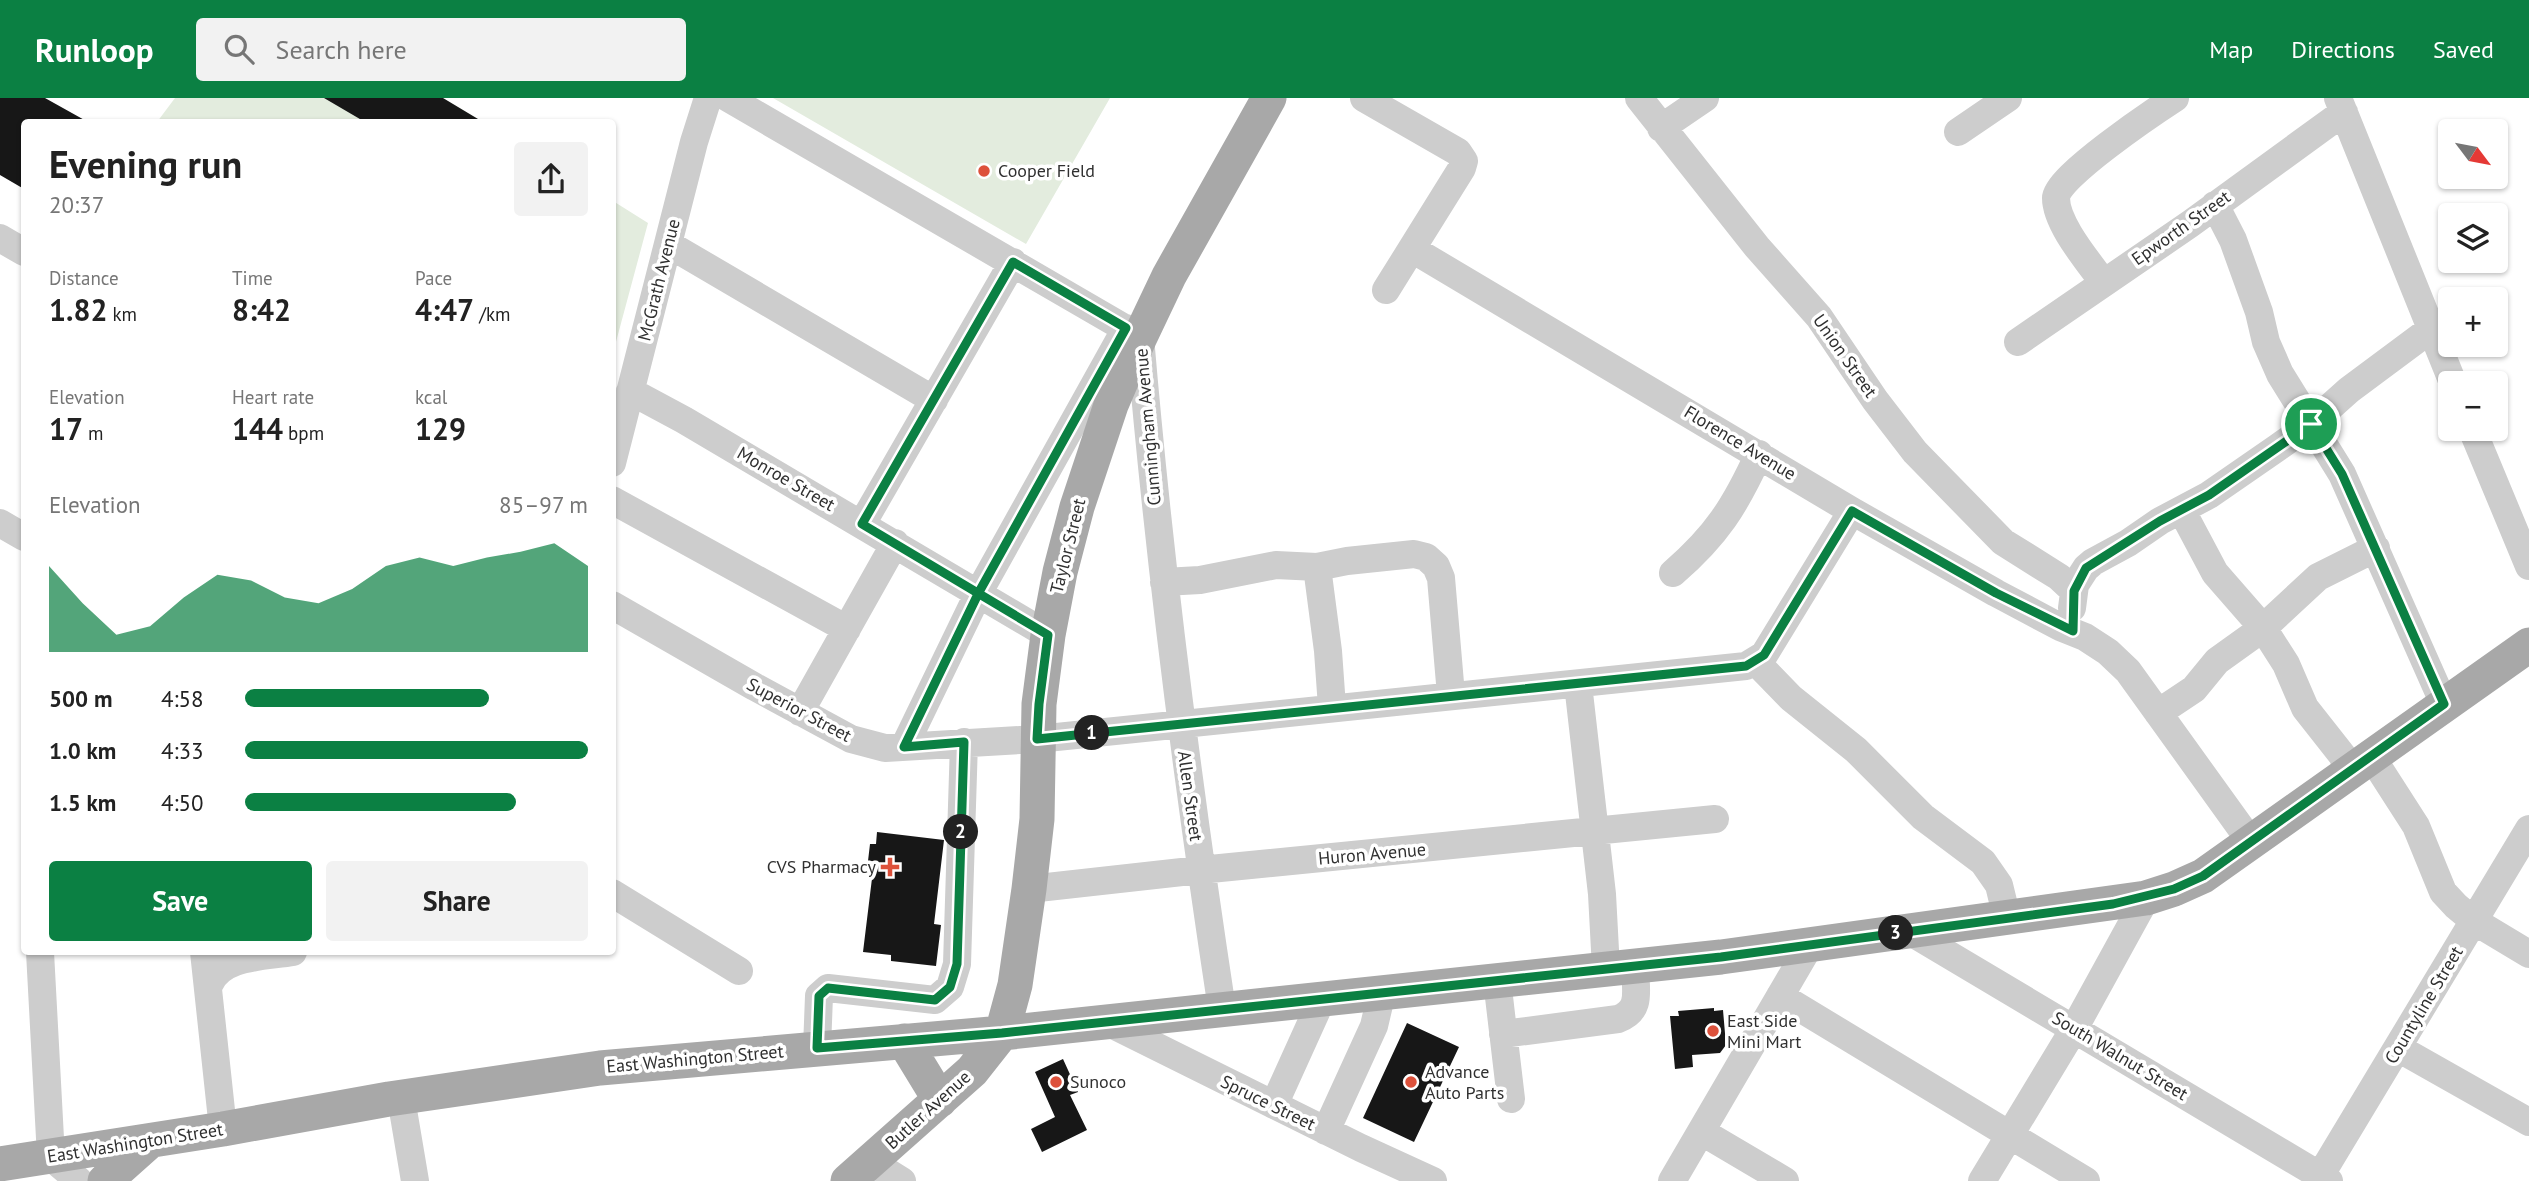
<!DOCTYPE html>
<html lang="en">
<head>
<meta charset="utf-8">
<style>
	body { margin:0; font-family:"PT Sans",sans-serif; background:#f2f2f2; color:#222; height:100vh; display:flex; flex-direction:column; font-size:26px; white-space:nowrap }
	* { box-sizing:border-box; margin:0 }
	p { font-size:23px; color:#767676 }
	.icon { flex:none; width:38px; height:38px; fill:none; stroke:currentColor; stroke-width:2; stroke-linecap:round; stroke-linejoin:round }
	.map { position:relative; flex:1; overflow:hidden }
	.side { position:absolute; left:21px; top:21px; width:595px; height:836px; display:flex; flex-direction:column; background:#fff; border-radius:7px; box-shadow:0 2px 5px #0004 }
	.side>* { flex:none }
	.needle { width:46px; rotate:122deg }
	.tools { position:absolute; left:2438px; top:21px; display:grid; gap:14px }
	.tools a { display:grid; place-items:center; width:70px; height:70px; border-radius:7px; background:#fff; box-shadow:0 2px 5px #0004; font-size:35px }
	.pin { position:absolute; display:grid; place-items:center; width:60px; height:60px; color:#fff; margin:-30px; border:4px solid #fff; border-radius:50%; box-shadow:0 2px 7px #0007 }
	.km { position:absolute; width:35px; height:35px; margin:-18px; border-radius:50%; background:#222; color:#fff; font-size:19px; line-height:35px; text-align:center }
	.round { display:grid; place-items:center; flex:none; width:74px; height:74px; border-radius:7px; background:#f2f2f2 }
	.overview { display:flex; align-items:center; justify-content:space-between; height:119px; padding:0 28px }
	h1 { font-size:38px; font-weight:700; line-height:52px }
	.stats { display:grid; grid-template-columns:repeat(3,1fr); gap:10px; height:119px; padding:7px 28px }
	.stats div { display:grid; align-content:center }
	.stats b { font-size:30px; font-weight:700 }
	.stats small { font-size:19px; font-weight:400 }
	.stats p { font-size:19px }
	.chart { height:196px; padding:14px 28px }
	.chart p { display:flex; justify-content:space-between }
	.chart svg { width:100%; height:126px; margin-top:7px; fill:#0b8043; opacity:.7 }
	.button { display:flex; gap:14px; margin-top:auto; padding:14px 28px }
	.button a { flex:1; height:80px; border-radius:7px; background:#0b8043; color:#fff; font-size:28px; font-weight:700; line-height:80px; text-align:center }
	.button a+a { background:#f2f2f2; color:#222 }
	ul { padding:0 28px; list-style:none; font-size:23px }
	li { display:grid; grid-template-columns:112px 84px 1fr; align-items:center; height:52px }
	li i { height:18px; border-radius:9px; background:#0b8043 }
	header { display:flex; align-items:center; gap:42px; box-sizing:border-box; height:98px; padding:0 35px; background:#0b8043; color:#fff }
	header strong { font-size:33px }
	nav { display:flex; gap:38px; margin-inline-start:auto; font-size:24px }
	.search { width:490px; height:63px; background:#f2f2f2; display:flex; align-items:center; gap:18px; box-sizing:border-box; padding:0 24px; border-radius:7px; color:#767676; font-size:26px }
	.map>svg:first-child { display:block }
</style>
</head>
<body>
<header>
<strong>Runloop</strong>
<div class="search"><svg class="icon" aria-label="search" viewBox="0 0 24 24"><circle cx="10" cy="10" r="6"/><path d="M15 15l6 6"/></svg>Search here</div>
<nav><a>Map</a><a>Directions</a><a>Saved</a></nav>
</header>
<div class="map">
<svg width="2529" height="1083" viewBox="0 0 2529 1083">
	<rect width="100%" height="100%" fill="#fff"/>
	<path fill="#e3ecde" d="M 175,0 L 443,0 L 483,24 L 157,24 Z
		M 773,0 L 1110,0 L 1026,146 Z
		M 613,103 L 648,125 L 613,255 Z"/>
	<path fill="#171717" d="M 0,0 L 45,0 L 88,24 L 24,24 L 24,91 L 0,77 Z
		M 324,0 L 443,0 L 483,24 L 365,24 Z
		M 877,734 L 944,742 L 934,826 L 941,827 L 936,868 L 891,863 L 891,857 L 863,854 L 874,764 L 868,763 L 870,746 L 876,746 Z
		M 1714,910 L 1714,913 L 1723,912 L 1726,947 L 1720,955 L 1692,957 L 1693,969 L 1675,971 L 1670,918 L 1679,918 L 1678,913 Z
		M 1407,925 L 1459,949 L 1414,1044 L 1363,1020 Z
		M 1063,961 L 1078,994 L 1070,997 L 1087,1032 L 1042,1054 L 1031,1031 L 1055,1019 L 1035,974 Z"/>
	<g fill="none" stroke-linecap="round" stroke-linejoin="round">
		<path stroke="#cdcdcd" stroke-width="28" d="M 728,0 L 1140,239 C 1159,464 1188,688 1222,911
			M 1364,0 L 1458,54 L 1464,63 L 1462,70 L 1386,192
			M 1639,0 L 1757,149 L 1819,219 L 1875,302 L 1915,354 L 2003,444 L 2059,479 L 2074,493
			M 2338,0 L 2453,285
			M 1661,30 L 1705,0
			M 1958,34 L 2008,0
			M 2215,107 L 2233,142 L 2259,214 L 2266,244 L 2280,276 L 2342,376 L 2444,606
			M 0,140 L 24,154
			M 668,146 L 934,302
			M 1412,151 L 1852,413 L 1996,495 L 2060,529 L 2085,539 L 2108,554 L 2128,573 L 2251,744
			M 2103,184 C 2088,163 2056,126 2056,100 C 2055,80 2155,13 2175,0
			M 2018,244 L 2190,126 L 2344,14
			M 630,293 L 684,322 L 1048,537
			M 2472,331 L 2529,468
			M 612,365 L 694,44 L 708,0
			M 612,402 L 847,531
			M 2182,413 L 2215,475 L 2263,530 L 2286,566 L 2305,610 L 2342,657 L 2350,674
			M 0,425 L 24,439
			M 862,426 L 1013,164
			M 1317,469 L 1328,553 L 1332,609
			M 1673,475 C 1717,437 1735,408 1759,356
			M 1164,484 L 1200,482 L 1276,467 L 1317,469 L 1347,463 L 1414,456 L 1426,459 L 1436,468 L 1441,480 L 1451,597
			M 612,507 L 755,589 L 851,641 L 885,650 L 1037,641 L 1746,568 L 1764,557 L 1852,413
			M 2072,510 L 2075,487 L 2086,470 L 2093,464 L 2128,445 L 2160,423 L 2209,397 L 2277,350 L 2311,326 L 2349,292 L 2431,231
			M 1756,564 L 1791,600 L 1856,652 L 1923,719 L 1983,764 L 1999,787 L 2007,820
			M 1578,586 L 1602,796 L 1606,871
			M 800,614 L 895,445
			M 2158,615 L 2194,591 L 2217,563 L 2263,530 L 2318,479 L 2376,450
			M 904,649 L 979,494 L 1126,230
			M 2371,658 L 2416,728 L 2443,794 L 2456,808 L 2474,823 L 2529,856
			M 1029,791 L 1200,772 L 1715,721
			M 612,795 L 739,873
			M 1909,833 L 2329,1083
			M 40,854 L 51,1059 L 79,1083
			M 204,854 L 223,1031
			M 1497,882 L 1511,1001
			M 209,887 C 221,857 265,859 293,854
			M 1780,898 L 2086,1083
			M 1105,923 L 1361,1050 L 1433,1083
			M 1503,936 L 1618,921 C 1643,912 1635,891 1635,868
			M 817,950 L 819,898 L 828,890 L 935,902 L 950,889 L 957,866 L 964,644
			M 2398,950 L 2529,1024
			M 401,1000 L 415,1083
			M 1274,1007 L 1322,901
			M 1326,1033 L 1374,928 L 1382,894
			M 1702,1034 L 1785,1083
			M 870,1063 L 902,1083
			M 1672,1083 L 1810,847
			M 1982,1083 L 2074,931 L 2146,800
			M 2317,1083 L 2529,731"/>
		<path stroke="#a8a8a8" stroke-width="35" d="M 904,943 L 940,1002
			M 0,1066 L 223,1031 L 389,1001 L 600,970 L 1002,935 L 1721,859 L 2146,800 L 2174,791 L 2203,778 L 2529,547
			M 105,1083 L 150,1043
			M 848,1083 L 972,973 L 1002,935 L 1015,887 L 1029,791 L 1037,721 L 1039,606 L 1048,537 L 1060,474 L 1077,409 L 1111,307 L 1140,239 L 1169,178 L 1269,0"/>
	</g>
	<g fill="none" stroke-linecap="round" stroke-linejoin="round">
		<defs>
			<path id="route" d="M 2311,326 L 2209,397 L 2160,423 L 2086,470 L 2074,493 L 2073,533 L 1996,495 L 1852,413 L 1764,557 L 1746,568 L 1037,641 L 1039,606 L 1048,537 L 862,426 L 1013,164 L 1126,230 L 979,494 L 904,649 L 964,644 L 957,866 L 950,889 L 935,902 L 828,890 L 819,898 L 817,950 L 1002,935 L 1721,859 L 2113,806 L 2174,791 L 2203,778 L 2444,606 L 2342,376 L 2311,326"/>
		</defs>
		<use href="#route" stroke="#fff" stroke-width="14"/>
		<use href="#route" stroke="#0b8043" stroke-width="9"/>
	</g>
	<g fill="#dd513b" stroke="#fff" stroke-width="2.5">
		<circle cx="984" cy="73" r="7"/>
		<path d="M886.5 758.5h7v7h7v7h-7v7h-7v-7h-7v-7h7z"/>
		<circle cx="1713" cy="933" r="7"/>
		<circle cx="1056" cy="984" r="7"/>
		<circle cx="1411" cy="984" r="7"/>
	</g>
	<g text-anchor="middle" stroke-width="7" stroke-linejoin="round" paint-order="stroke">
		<g font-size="18" fill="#303030" stroke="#fff" text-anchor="start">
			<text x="998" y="79">Cooper Field</text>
			<text x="876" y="775" text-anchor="end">CVS Pharmacy</text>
			<text x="1727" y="929">East Side<tspan x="1727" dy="21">Mini Mart</tspan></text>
			<text x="1425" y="980">Advance<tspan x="1425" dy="21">Auto Parts</tspan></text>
			<text x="1070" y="990">Sunoco</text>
		</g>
		<g font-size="18" fill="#303030" stroke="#fff">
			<text transform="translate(2181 130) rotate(-35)" y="6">Epworth Street</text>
			<text transform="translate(659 182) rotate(-76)" y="6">McGrath Avenue</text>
			<text transform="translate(1845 258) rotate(55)" y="6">Union Street</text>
			<text transform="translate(1148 329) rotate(-95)" y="6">Cunningham Avenue</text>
			<text transform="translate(1740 345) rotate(31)" y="6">Florence Avenue</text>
			<text transform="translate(786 381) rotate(30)" y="6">Monroe Street</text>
			<text transform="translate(1068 448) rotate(-76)" y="6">Taylor Street</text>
			<text transform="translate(799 612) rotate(28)" y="6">Superior Street</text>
			<text transform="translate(1190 698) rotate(82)" y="6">Allen Street</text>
			<text transform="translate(1372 756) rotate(-5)" y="6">Huron Avenue</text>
			<text transform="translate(2424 907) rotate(-59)" y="6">Countyline Street</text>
			<text transform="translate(2120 958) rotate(31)" y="6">South Walnut Street</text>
			<text transform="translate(695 961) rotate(-5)" y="6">East Washington Street</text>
			<text transform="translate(1268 1005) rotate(26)" y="6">Spruce Street</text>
			<text transform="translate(928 1012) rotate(-42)" y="6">Butler Avenue</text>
			<text transform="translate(135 1045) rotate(-9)" y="6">East Washington Street</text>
		</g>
	</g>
</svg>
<div class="tools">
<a><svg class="needle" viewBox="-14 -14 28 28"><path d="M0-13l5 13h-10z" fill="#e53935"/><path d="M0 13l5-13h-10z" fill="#767676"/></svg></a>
<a><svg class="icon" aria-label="layers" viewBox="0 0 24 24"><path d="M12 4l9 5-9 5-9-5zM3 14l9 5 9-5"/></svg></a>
<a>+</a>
<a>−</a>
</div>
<div class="pin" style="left:2311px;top:326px;background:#1e9e55"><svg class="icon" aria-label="arrive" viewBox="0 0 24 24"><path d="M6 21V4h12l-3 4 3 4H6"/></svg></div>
<b class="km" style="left:1092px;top:635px">1</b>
<b class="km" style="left:961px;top:734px">2</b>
<b class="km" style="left:1896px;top:835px">3</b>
<section class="side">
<div class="overview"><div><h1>Evening run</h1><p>20:37</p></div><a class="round"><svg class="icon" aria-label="share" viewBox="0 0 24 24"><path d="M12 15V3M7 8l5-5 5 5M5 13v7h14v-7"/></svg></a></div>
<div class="stats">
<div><p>Distance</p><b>1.82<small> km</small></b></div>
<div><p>Time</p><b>8:42</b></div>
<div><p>Pace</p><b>4:47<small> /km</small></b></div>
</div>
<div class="stats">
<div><p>Elevation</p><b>17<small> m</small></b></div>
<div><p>Heart rate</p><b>144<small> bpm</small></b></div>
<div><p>kcal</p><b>129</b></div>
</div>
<div class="chart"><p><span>Elevation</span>85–97 m</p>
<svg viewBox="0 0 160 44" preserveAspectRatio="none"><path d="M0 44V14L10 27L20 38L30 35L40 25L50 17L60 19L70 25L80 27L90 22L100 14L110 11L120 14L130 11L140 9L150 6L160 14V44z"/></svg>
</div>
<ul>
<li><b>500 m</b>4:58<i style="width:71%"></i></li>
<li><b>1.0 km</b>4:33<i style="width:100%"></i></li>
<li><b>1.5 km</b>4:50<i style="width:79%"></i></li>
</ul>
<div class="button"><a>Save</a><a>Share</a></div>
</section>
</div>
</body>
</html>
